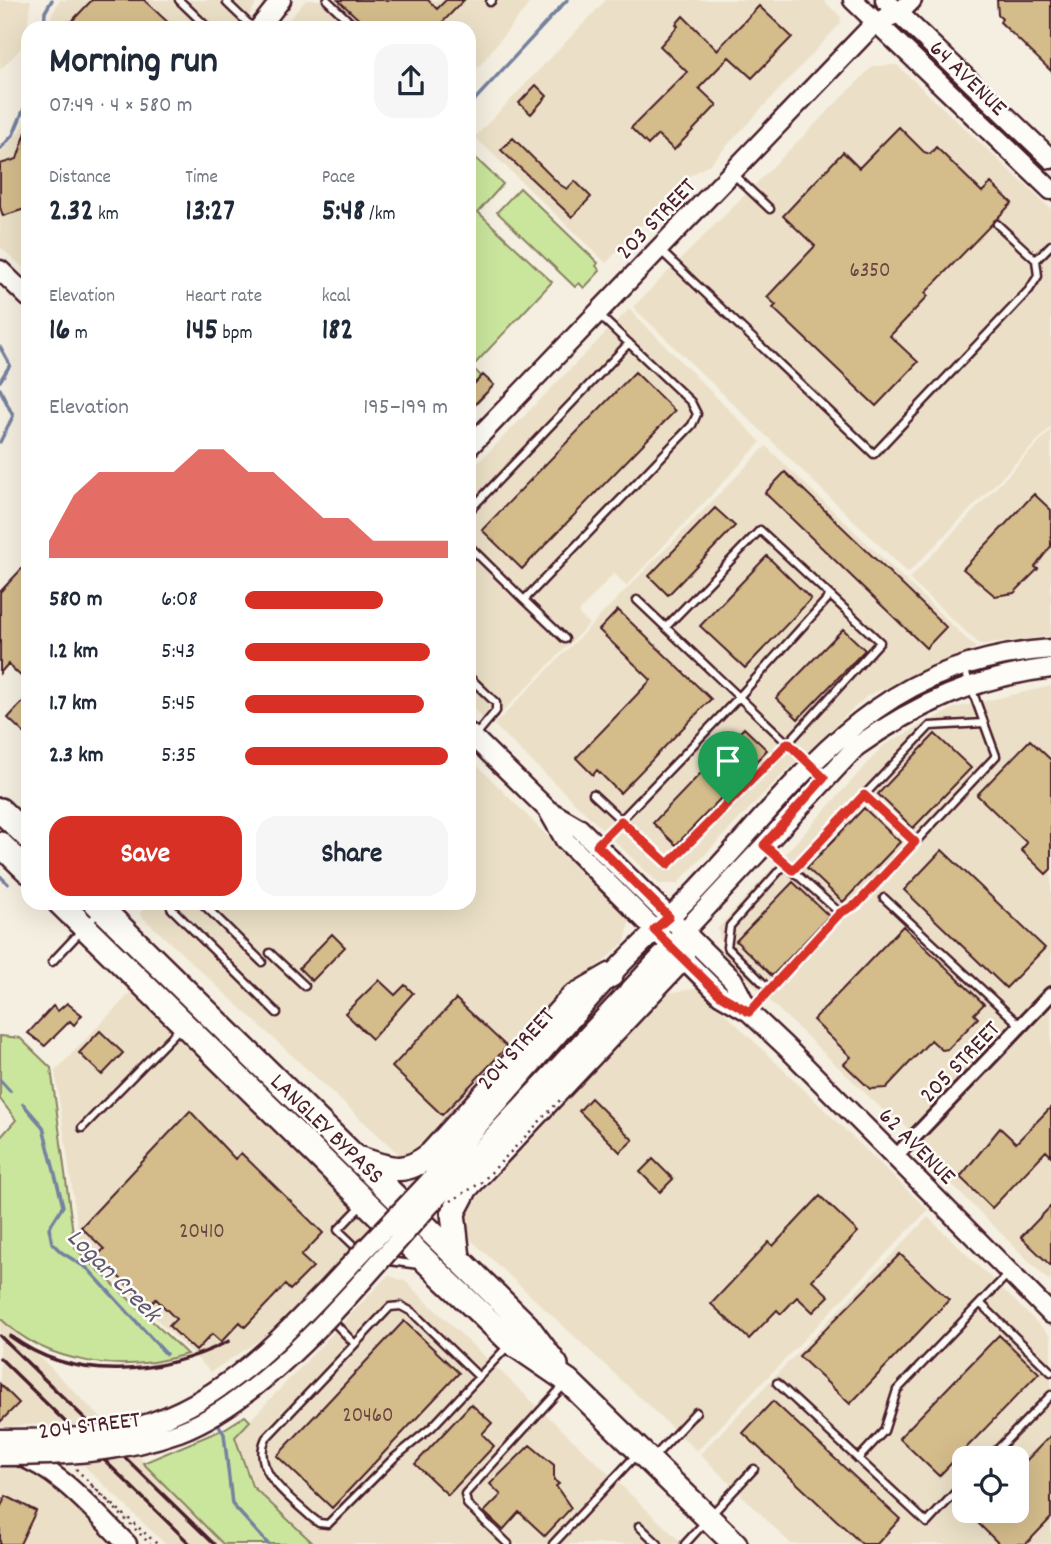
<!DOCTYPE html>
<html lang="en">
<head>
<meta charset="utf-8">
<style>
	body { margin:0; font-family:Dekko,sans-serif; background:#f6f6f7; color:#1f2937; height:100vh; display:flex; flex-direction:column; font-size:26px; white-space:nowrap }
	* { box-sizing:border-box; margin:0 }
	p { font-size:23px; color:#747a83 }
	.icon { flex:none; width:38px; height:38px; fill:none; stroke:currentColor; stroke-width:2; stroke-linecap:round; stroke-linejoin:round }
	.map { position:relative; flex:1; overflow:hidden }
	.drawer { position:absolute; left:21px; top:21px; width:455px; height:889px; display:flex; flex-direction:column; background:#fff; border-radius:21px; box-shadow:0 7px 28px #0002 }
	.drawer>* { flex:none }
	.buttons { position:absolute; left:952px; top:1446px; display:grid; gap:14px }
	.buttons a { display:grid; place-items:center; width:77px; height:77px; border-radius:14px; background:#fff; box-shadow:0 7px 28px #0002; font-size:35px }
	.pin { position:absolute; display:grid; place-items:center; width:60px; height:60px; color:#fff; margin:-72px -30px; border-radius:50% 50% 50% 0; rotate:-45deg; box-shadow:0 0 7px #0007 }
	.pin .icon { rotate:45deg }
	.round { display:grid; place-items:center; flex:none; width:74px; height:74px; border-radius:21px; background:#f6f6f7 }
	.head { display:flex; align-items:center; justify-content:space-between; height:119px; padding:0 28px }
	h1 { font-size:38px; font-weight:700; line-height:52px }
	.figures { display:grid; grid-template-columns:repeat(3,1fr); gap:10px; height:119px; padding:7px 28px }
	.figures div { display:grid; align-content:center }
	.figures b { font-size:30px; font-weight:700 }
	.figures small { font-size:19px; font-weight:400 }
	.figures p { font-size:19px }
	.chart { height:196px; padding:14px 28px }
	.chart p { display:flex; justify-content:space-between }
	.chart svg { width:100%; height:126px; margin-top:7px; fill:#d93025; opacity:.7 }
	.cta { display:flex; gap:14px; margin-top:auto; padding:14px 28px }
	.cta a { flex:1; height:80px; border-radius:21px; background:#d93025; color:#fff; font-size:28px; font-weight:700; line-height:80px; text-align:center }
	.cta a+a { background:#f6f6f7; color:#1f2937 }
	ul { padding:0 28px; list-style:none; font-size:23px }
	li { display:grid; grid-template-columns:112px 84px 1fr; align-items:center; height:52px }
	li i { height:18px; border-radius:9px; background:#d93025 }
	.map>svg:first-child { display:block }
</style>
</head>
<body>
<div class="map">
<svg width="1051" height="1544" viewBox="0 0 1051 1544">
	<rect width="100%" height="100%" fill="#f5efe1"/>
	<filter id="ink" filterUnits="userSpaceOnUse"><feTurbulence type="fractalNoise" baseFrequency=".0143" numOctaves="2"/><feDisplacementMap in="SourceGraphic" scale="14" xChannelSelector="R" yChannelSelector="G"/><feConvolveMatrix kernelMatrix="1 2 1 2 8 2 1 2 1" color-interpolation-filters="sRGB"/></filter>
	<g filter="url(#ink)">
		<path fill="#ebe0c7" fill-rule="evenodd" d="M 0,0 L 31,0 L 25,44 L 0,70 Z
			M 60,0 L 258,0 L 242,28 L 54,28 L 51,17 Z
			M 306,0 L 532,0 L 469,79 L 469,28 L 282,28 Z
			M 606,0 L 823,0 L 840,16 L 841,23 L 710,164 L 688,177 L 606,263 L 475,137 Z
			M 897,65 L 1051,209 L 1051,427 L 908,573 L 633,307 L 873,66 Z
			M 28,121 L 28,272 L 0,247 L 0,154 Z
			M 629,309 L 761,442 L 626,586 L 614,573 L 578,613 L 589,624 L 490,725 L 469,705 L 469,472 Z
			M 1051,430 L 1051,636 L 980,645 L 909,579 Z
			M 766,446 L 976,648 L 867,696 L 772,785 L 677,884 L 659,884 L 494,725 Z
			M 1051,686 L 1051,1278 L 1049,1281 L 937,1170 L 929,1153 L 903,1123 L 887,1114 L 724,957 L 718,928 L 884,745 L 954,708 Z
			M 469,757 L 630,919 L 625,942 L 555,1004 L 422,1155 L 414,1148 L 404,1159 L 139,914 L 149,903 L 469,903 Z
			M 699,988 L 928,1210 L 697,1451 L 469,1238 L 465,1212 L 602,1054 L 660,994 Z
			M 133,990 L 374,1226 L 270,1333 L 211,1372 L 80,1245 L 55,1071 Z
			M 928,1217 L 1051,1336 L 1051,1544 L 791,1544 L 700,1454 ZM 964,1458 L 1017,1458 L 1017,1510 L 964,1510 Z
			M 388,1275 L 406,1282 L 683,1544 L 314,1544 L 252,1486 L 235,1436 Z
			M 0,1317 L 227,1544 L 165,1544 L 41,1424 L 0,1427 Z
			M 17,1464 L 73,1502 L 117,1544 L 0,1544 L 0,1465 Z"/>
		<path fill="#cae69d" stroke="#8a8264" stroke-width="2" d="M 469,152 L 503,184 L 478,212 L 552,282 L 472,367 L 492,387 L 469,412 Z
			M 520,188 L 598,263 L 596,266 L 600,271 L 584,288 L 579,283 L 575,287 L 497,212 Z
			M 0,1036 L 20,1038 L 51,1068 L 75,1248 L 187,1354 C 125,1374 47,1365 0,1318 L 0,1138 L 16,1120 L 0,1099 Z
			M 245,1416 L 250,1421 L 235,1437 L 252,1486 L 314,1544 L 223,1544 L 143,1463 L 224,1429 Z"/>
		<g fill="none" stroke-linecap="round" stroke-linejoin="round">
			<path stroke="#74819f" stroke-width="3.5" d="M 44,28 L 45,12 L 52,0
				M 469,106 L 567,0
				M 0,149 L 13,135 L 28,99
				M 0,347 L 10,365 L 0,381
				M 0,389 L 13,416 L 0,442
				M 0,876 L 8,884
				M 0,1080 L 10,1091
				M 23,1104 L 43,1127 L 63,1206 L 49,1228 L 52,1243 L 61,1252 L 88,1269 L 166,1354
				M 216,1420 L 224,1434 L 232,1504 L 268,1544"/>
		</g>
		<path fill="#d4bc8b" stroke="#4a1f2b" stroke-width="2" d="M 92,0 L 144,0 L 174,28 L 80,28 L 72,21 Z
			M 338,0 L 428,0 L 437,9 L 446,0 L 464,0 L 437,28 L 405,28 L 400,23 L 395,28 L 368,28 Z
			M 997,0 L 1051,0 L 1051,71 L 1000,22 L 1002,19 L 998,15 Z
			M 759,6 L 792,37 L 752,78 L 729,57 L 699,88 L 717,105 L 674,150 L 658,135 L 648,145 L 631,128 L 687,72 L 660,46 L 678,26 L 676,24 L 683,16 L 717,50 Z
			M 536,85 L 547,96 L 531,114 L 519,103 Z
			M 899,127 L 924,152 L 930,154 L 936,147 L 982,192 L 991,183 L 1012,203 L 925,293 L 928,296 L 890,336 L 918,362 L 876,406 L 773,308 L 776,305 L 767,297 L 815,246 L 783,216 L 843,152 L 859,168 Z
			M 26,132 L 28,208 L 3,216 L 0,207 L 0,164 L 17,159 Z
			M 513,138 L 559,184 L 567,189 L 575,181 L 591,197 L 572,217 L 501,150 Z
			M 635,372 L 675,411 L 522,569 L 482,530 Z
			M 483,375 L 494,385 L 469,410 L 469,389 Z
			M 785,472 L 946,627 L 926,648 L 765,493 Z
			M 1034,494 L 1051,510 L 1051,546 L 1035,567 L 1038,569 L 1014,593 L 995,596 L 963,569 Z
			M 715,508 L 735,526 L 668,595 L 649,576 Z
			M 767,556 L 811,599 L 745,668 L 700,626 Z
			M 28,562 L 28,683 L 8,664 L 0,673 L 0,592 Z
			M 618,610 L 711,699 L 620,793 L 597,770 L 593,775 L 576,758 L 651,680 L 599,630 Z
			M 843,629 L 865,650 L 798,719 L 776,698 Z
			M 28,696 L 28,737 L 8,718 Z
			M 744,728 L 767,750 L 676,845 L 653,823 Z
			M 935,734 L 971,768 L 913,828 L 878,794 Z
			M 1030,740 L 1051,760 L 1051,869 L 1046,874 L 1021,850 L 1027,843 L 977,795 Z
			M 864,808 L 900,842 L 843,902 L 807,868 Z
			M 942,850 L 1045,948 L 1006,988 L 904,890 Z
			M 793,882 L 829,916 L 772,976 L 736,941 Z
			M 903,926 L 984,1004 L 974,1014 L 978,1018 L 948,1049 L 942,1050 L 931,1040 L 886,1088 L 870,1089 L 844,1064 L 851,1057 L 813,1020 Z
			M 332,934 L 345,947 L 312,981 L 299,968 Z
			M 379,980 L 395,995 L 405,985 L 413,993 L 372,1039 L 345,1013 Z
			M 456,999 L 507,1047 L 442,1115 L 392,1067 Z
			M 67,1003 L 82,1015 L 74,1025 L 70,1021 L 45,1046 L 28,1033 L 53,1006 L 58,1011 Z
			M 100,1031 L 123,1053 L 102,1075 L 79,1053 Z
			M 591,1098 L 633,1140 L 620,1152 L 579,1111 Z
			M 1051,1107 L 1051,1156 L 1046,1151 L 992,1208 L 960,1177 L 1000,1128 L 1016,1143 Z
			M 190,1111 L 235,1159 L 241,1153 L 323,1233 L 301,1256 L 313,1267 L 290,1290 L 285,1285 L 245,1327 L 240,1322 L 221,1342 L 212,1334 L 196,1351 L 169,1326 L 176,1319 L 156,1299 L 149,1306 L 97,1256 L 104,1249 L 81,1227 Z
			M 653,1159 L 673,1179 L 660,1192 L 640,1172 Z
			M 820,1196 L 858,1232 L 812,1280 L 829,1296 L 813,1312 L 797,1297 L 781,1314 L 777,1310 L 749,1339 L 711,1304 L 769,1242 L 773,1246 Z
			M 1051,1206 L 1051,1266 L 1021,1237 Z
			M 900,1254 L 949,1300 L 850,1404 L 799,1356 Z
			M 404,1321 L 459,1373 L 332,1508 L 277,1456 Z
			M 999,1335 L 1039,1373 L 939,1476 L 899,1438 Z
			M 0,1384 L 19,1403 L 0,1422 Z
			M 773,1401 L 900,1519 L 877,1544 L 862,1544 L 743,1433 Z
			M 471,1404 L 492,1423 L 482,1434 L 494,1446 L 448,1495 L 415,1464 Z
			M 1051,1435 L 1051,1518 L 1026,1544 L 999,1544 L 971,1516 L 977,1510 L 1017,1510 L 1017,1470 Z
			M 530,1445 L 554,1465 L 554,1480 L 559,1484 L 556,1486 L 571,1508 L 545,1536 L 519,1512 L 503,1530 L 484,1512 L 501,1495 L 490,1484 Z
			M 6,1496 L 36,1511 L 20,1544 L 0,1544 L 0,1508 Z"/>
		<g fill="none" stroke-linecap="round" stroke-linejoin="round">
			<defs>
				<path id="lane" d="M 179,0 L 208,28
					M 230,0 L 227,3 L 253,28
					M 327,0 L 356,28
					M 490,2 L 492,0
					M 68,26 L 70,28
					M 733,174 L 770,209
					M 660,250 L 874,454 L 1029,290 L 1038,276 L 1036,260 L 997,224
					M 1036,260 L 1051,245
					M 469,511 L 629,343
					M 469,546 L 524,600
					M 637,600 L 824,778
					M 565,639 L 524,600 L 692,425 L 697,414 L 691,402 L 599,315
					M 469,677 L 496,703 L 496,711 L 475,736
					M 593,794 L 668,864 L 788,743 L 880,642 L 760,530 L 666,627
					M 864,795 L 915,842
					M 597,845 L 739,697 L 830,596
					M 766,847 L 840,913
					M 793,870 L 930,726 L 984,723
					M 884,898 L 1021,1026
					M 202,903 L 262,962
					M 171,908 L 277,1013
					M 270,953 L 305,986
					M 52,962 L 99,912
					M 769,989 L 727,947 L 730,926 L 786,863
					M 750,1010 L 840,913 L 857,904 L 996,756 L 964,668
					M 82,1128 L 181,1027
					M 361,1252 L 338,1230 L 362,1205
					M 363,1263 L 367,1258 L 419,1265
					M 324,1304 L 320,1308 L 354,1343
					M 981,1304 L 1051,1372
					M 479,1377 L 412,1312 L 401,1306 L 390,1307 L 266,1438 C 250,1471 291,1498 311,1517 L 319,1523 L 328,1524 L 394,1458 L 432,1427 L 508,1346
					M 777,1383 L 927,1523 L 964,1483
					M 654,1457 L 696,1412
					M 989,1458 L 1051,1395
					M 858,1459 L 884,1431 L 897,1390 L 1008,1274
					M 712,1514 L 754,1469
					M 639,1526 L 658,1544
					M 508,1544 L 467,1504 L 465,1494 L 564,1385
					M 553,1544 L 637,1454
					M 685,1544 L 705,1522"/>
				<path id="street" d="M 896,1156 L 1051,994"/>
				<path id="secondary" d="M 853,0 L 1051,190
					M 885,0 L 1051,159
					M 259,28 L 281,0
					M 0,270 L 28,297
					M 469,447 L 876,22 L 899,13 L 912,0
					M 469,733 L 548,810 L 579,828 L 653,901 L 733,980 L 749,1012
					M 548,810 L 565,840 L 720,995 L 749,1012 L 785,1046 L 1051,1314
					M 426,1185 C 488,1115 549,1043 612,974 C 635,949 660,927 684,903 C 801,784 864,663 1051,649
					M 438,1196 L 856,747 C 916,704 977,677 1051,668
					M 16,1455 C 60,1469 95,1513 127,1544"/>
				<path id="highway" d="M 0,810 L 28,837
					M 0,844 L 28,871
					M 60,903 L 434,1269 L 511,1342 L 568,1381 L 735,1544
					M 96,903 L 527,1326 L 556,1365
					M 360,1159 C 390,1169 404,1176 431,1154 L 573,997 L 611,975
					M 458,1258 L 453,1213 L 466,1188 L 682,958 L 686,933"/>
			</defs>
			<use href="#lane" stroke="#4a1f2b" stroke-width="11"/>
			<use href="#street" stroke="#4a1f2b" stroke-width="18"/>
			<use href="#secondary" stroke="#4a1f2b" stroke-width="23"/>
			<use href="#highway" stroke="#4a1f2b" stroke-width="28"/>
			<path stroke="#4a1f2b" stroke-width="2.5" stroke-dasharray="2 5" stroke-linecap="butt" d="M 92,1486 L 157,1544"/>
			<use href="#lane" stroke="#fdfcf7" stroke-width="6"/>
			<use href="#street" stroke="#fdfcf7" stroke-width="12"/>
			<use href="#secondary" stroke="#fdfcf7" stroke-width="18"/>
			<use href="#highway" stroke="#fdfcf7" stroke-width="23"/>
			<path stroke="#4a1f2b" stroke-width="3.5" d="M 0,1336 L 214,1544
				M 10,1336 C 74,1384 162,1375 229,1341
				M 0,1358 L 190,1544"/>
			<defs>
				<path id="secondary-bridge" d="M 0,1439 C 33,1438 68,1440 101,1435 C 201,1420 261,1359 328,1289 C 360,1254 393,1220 426,1185
					M 0,1456 C 62,1456 120,1453 179,1432 C 273,1397 370,1269 438,1196"/>
			</defs>
			<use href="#secondary-bridge" stroke="#4a1f2b" stroke-width="23" stroke-linecap="butt"/>
			<path stroke="#4a1f2b" stroke-width="2.5" stroke-dasharray="2 5" stroke-linecap="butt" d="M 451,1201 L 482,1182 L 563,1097
				M 76,1469 L 150,1544"/>
			<use href="#secondary-bridge" stroke="#fdfcf7" stroke-width="18"/>
		</g>
	</g>
	<g fill="none" stroke-linecap="round" stroke-linejoin="round" filter="url(#ink)">
		<defs>
			<path id="route" d="M 788,743 L 824,778 L 764,845 L 793,870 L 864,795 L 915,842 L 857,904 L 840,913 L 749,1012 L 720,995 L 654,930 L 669,917 L 597,845 L 621,821 L 668,864 Z"/>
		</defs>
		<use href="#route" stroke="#fff" stroke-width="14"/>
		<use href="#route" stroke="#d93025" stroke-width="9"/>
	</g>
	<g text-anchor="middle" stroke-width="5" stroke-linejoin="round" paint-order="stroke">
		<g font-size="21" fill="#6c4643">
			<text x="870" y="276">6350</text>
			<text x="202" y="1237">20410</text>
			<text x="368" y="1421">20460</text>
		</g>
		<g font-size="24" fill="#4a1f2b" stroke="#fdfcf7">
			<text transform="translate(969 77) rotate(44)" y="8">64 AVENUE</text>
			<text transform="translate(655 218) rotate(-46)" y="8">203 STREET</text>
			<text transform="translate(515 1048) rotate(-48)" y="8">204 STREET</text>
			<text transform="translate(959 1061) rotate(-46)" y="8">205 STREET</text>
			<text transform="translate(328 1128) rotate(44)" y="8">LANGLEY BYPASS</text>
			<text transform="translate(918 1145) rotate(45)" y="8">62 AVENUE</text>
			<text transform="translate(89 1424) rotate(-7)" y="8">204 STREET</text>
		</g>
		<g font-size="26" font-style="italic" fill="#62586f" stroke="#fdfcf7">
			<text transform="translate(115 1274) rotate(45)" y="9">Logan Creek</text>
		</g>
	</g>
</svg>
<div class="buttons">
<a><svg class="icon" aria-label="locate" viewBox="0 0 24 24"><circle cx="12" cy="12" r="6"/><path d="M12 2v4M12 18v4M2 12h4M18 12h4"/></svg></a>
</div>
<div class="pin" style="left:728px;top:803px;background:#1e9e55"><svg class="icon" aria-label="arrive" viewBox="0 0 24 24"><path d="M6 21V4h12l-3 4 3 4H6"/></svg></div>
<section class="drawer">
<div class="head"><div><h1>Morning run</h1><p>07:49 · 4 × 580 m</p></div><a class="round"><svg class="icon" aria-label="share" viewBox="0 0 24 24"><path d="M12 15V3M7 8l5-5 5 5M5 13v7h14v-7"/></svg></a></div>
<div class="figures">
<div><p>Distance</p><b>2.32<small> km</small></b></div>
<div><p>Time</p><b>13:27</b></div>
<div><p>Pace</p><b>5:48<small> /km</small></b></div>
</div>
<div class="figures">
<div><p>Elevation</p><b>16<small> m</small></b></div>
<div><p>Heart rate</p><b>145<small> bpm</small></b></div>
<div><p>kcal</p><b>182</b></div>
</div>
<div class="chart"><p><span>Elevation</span>195–199 m</p>
<svg viewBox="0 0 160 44" preserveAspectRatio="none"><path d="M0 44V38L10 22L20 14L30 14L40 14L50 14L60 6L70 6L80 14L90 14L100 22L110 30L120 30L130 38L140 38L150 38L160 38V44z"/></svg>
</div>
<ul>
<li><b>580 m</b>6:08<i style="width:68%"></i></li>
<li><b>1.2 km</b>5:43<i style="width:91%"></i></li>
<li><b>1.7 km</b>5:45<i style="width:88%"></i></li>
<li><b>2.3 km</b>5:35<i style="width:100%"></i></li>
</ul>
<div class="cta"><a>Save</a><a>Share</a></div>
</section>
</div>
</body>
</html>
